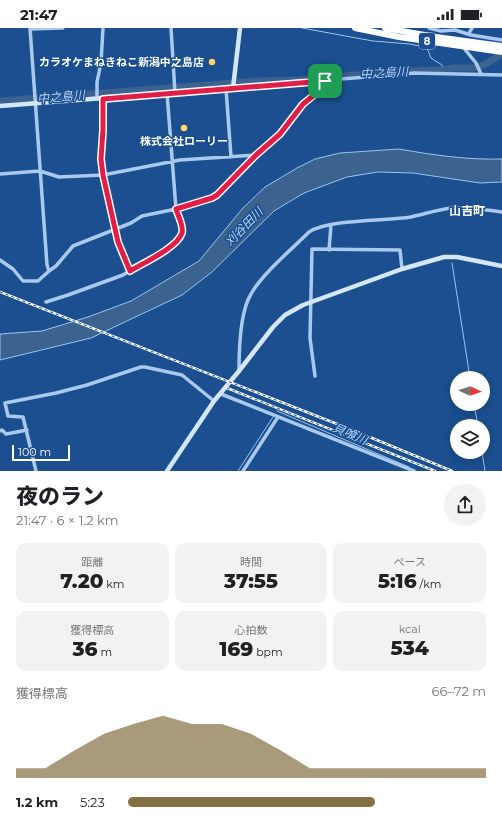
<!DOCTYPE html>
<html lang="ja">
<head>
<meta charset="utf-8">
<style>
	body { margin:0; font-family:Montserrat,"Noto Sans JP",sans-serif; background:#f2f2f2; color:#202124; height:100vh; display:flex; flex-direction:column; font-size:15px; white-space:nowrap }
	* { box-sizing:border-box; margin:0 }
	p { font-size:13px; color:#757577 }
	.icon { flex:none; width:22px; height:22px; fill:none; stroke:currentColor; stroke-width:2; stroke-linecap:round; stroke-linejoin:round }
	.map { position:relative; height:443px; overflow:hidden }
	.details { display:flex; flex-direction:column; background:#fff; flex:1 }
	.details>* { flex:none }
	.needle { width:26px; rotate:94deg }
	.tools { position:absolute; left:450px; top:343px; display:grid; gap:8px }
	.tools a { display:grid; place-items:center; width:40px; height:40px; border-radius:50%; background:#fff; box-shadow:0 2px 10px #0003; font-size:20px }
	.scale { position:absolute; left:12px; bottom:10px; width:58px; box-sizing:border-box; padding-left:4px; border:2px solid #fff; border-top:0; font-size:11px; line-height:14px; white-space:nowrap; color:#fff; -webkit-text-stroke:3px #1b4f8f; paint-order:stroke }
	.pin { position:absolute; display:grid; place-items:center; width:34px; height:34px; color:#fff; margin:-17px; border-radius:8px; box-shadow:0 2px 6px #0006 }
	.round { display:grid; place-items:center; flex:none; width:42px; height:42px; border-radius:21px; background:#f2f2f2 }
	.summary { display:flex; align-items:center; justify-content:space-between; height:68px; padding:0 16px }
	h1 { font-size:22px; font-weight:800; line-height:30px }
	.metrics { display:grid; grid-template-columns:repeat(3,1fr); gap:6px; height:68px; padding:4px 16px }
	.metrics div { display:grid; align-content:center; border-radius:10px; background:#f2f2f2; text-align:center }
	.metrics b { font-size:20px; font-weight:800 }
	.metrics small { font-size:11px; font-weight:400 }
	.metrics p { font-size:11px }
	.chart { height:112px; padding:8px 16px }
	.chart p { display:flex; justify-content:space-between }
	.chart svg { width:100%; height:72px; margin-top:4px; fill:#847042; opacity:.7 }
	ul { padding:0 16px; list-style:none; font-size:13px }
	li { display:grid; grid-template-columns:64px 48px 1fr; align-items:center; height:30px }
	li i { height:10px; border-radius:5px; background:#847042 }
	.status { display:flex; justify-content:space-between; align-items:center; height:28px; padding:0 20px; background:#fff; direction:ltr }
	.status svg { height:11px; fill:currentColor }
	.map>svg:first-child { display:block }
</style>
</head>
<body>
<div class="status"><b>21:47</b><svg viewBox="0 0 49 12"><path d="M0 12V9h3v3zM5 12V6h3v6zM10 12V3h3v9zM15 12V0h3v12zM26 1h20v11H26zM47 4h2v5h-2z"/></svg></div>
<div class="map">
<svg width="502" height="443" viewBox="0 0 502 443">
	<rect width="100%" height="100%" fill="#1b4f8f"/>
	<path fill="#3c6290" stroke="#9cc4f0" d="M 399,121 C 433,127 467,132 502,131 L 502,154 L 480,155 L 413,145 L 378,144 L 347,149 L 304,165 L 274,183 L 212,244 L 182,267 L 91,310 L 0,332 L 0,306 L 42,303 L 88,289 L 131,273 L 199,233 L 243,180 L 265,159 L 297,140 L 315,131 L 340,125 Z"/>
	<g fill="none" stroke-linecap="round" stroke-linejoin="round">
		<path stroke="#9cc4f0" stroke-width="1" d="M 302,0 L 373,13 L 410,16 L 427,20 L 431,30 L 442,37 L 443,42
			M 452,235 L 470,350
			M 474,376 L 478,398
			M 277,383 L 409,439
			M 482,424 L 485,443
			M 238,443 L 273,389"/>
		<path stroke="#3c6290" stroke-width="7" d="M 0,73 L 259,53 L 298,52 L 403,43 L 443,42 L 452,40 L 474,40 L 484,37 L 502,26"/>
		<path stroke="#a9c9ee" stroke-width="3.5" d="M 30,0 L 47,237 L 49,243
			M 171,0 L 175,65
			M 429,0 L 441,3 L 455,2 L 471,7 L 502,12
			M 30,1 L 63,0
			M 469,5 L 472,0
			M 463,19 L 476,35 L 481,46
			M 233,60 L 414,45 L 502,47
			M 226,61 L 231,129
			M 97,71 L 97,54 L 101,35 L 103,0
			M 103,71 L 103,102 L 101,131 L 103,147 L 118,214 L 130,243
			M 0,146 L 40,143 L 59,149 L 103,147 L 180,132 L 256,127 L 280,106 L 303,77 L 324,59 L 325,53
			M 329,222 L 331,197
			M 0,232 L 13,241 L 23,253 L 38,253 L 49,243 L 56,238 L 73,218 L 131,195 L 142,188 L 176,181 L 212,170 L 217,167 L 256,127
			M 46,274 L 68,267 L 123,247 L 169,220 L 180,208 L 182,204 L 182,200 L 176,181 L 167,65
			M 239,342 C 239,321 240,284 251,266 C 262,246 292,221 309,204 C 329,191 386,193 411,189 C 425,186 439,181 453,180 C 469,179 486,182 502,184
			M 315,348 L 310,310 L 312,221 L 400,222 L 402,241
			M 221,366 L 414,443
			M 0,403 L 2,402 L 6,406 L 27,402
			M 36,443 L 23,389 L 8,388 L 5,375 L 56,365 L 87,357 L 141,339 L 145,339 L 182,347 L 214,373
			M 243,443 L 278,389"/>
		<path stroke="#d6e6fa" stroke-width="4.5" d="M 0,78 L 233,60 L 240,0
			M 167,443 L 214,373 L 239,343 L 273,299 L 285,287 L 303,277 L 402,241 L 444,229 L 457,229 L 502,238"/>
		<path stroke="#fff" stroke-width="6" d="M 355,0 L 399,9 L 502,24
			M 385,0 L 436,9 L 502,18"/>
		<defs>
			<path id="rail" d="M 0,264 L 355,403 L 452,443
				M 227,360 L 435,443"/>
		</defs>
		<use href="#rail" stroke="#fff" stroke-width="2.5"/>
		<use href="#rail" stroke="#1b4f8f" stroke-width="1" stroke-dasharray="3" stroke-linecap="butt"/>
	</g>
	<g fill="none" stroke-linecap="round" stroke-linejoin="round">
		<defs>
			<path id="route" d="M 325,53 L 324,59 L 303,76 L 280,106 L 256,127 L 217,167 L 212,170 L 176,181 C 178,188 184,198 182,205 C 177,220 143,235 130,243 L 118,214 L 103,147 L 101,131 L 103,102 L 103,71 Z"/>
		</defs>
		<use href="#route" stroke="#fff" stroke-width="8"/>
		<use href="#route" stroke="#e11d48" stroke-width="5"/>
	</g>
	<g fill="#ffd166" stroke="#1b4f8f" stroke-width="1.5">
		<circle cx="212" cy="34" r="4"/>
		<circle cx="184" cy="100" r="4"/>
	</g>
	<g text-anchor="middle" stroke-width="3" stroke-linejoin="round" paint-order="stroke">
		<rect fill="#1b4f8f" stroke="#bbcadd" stroke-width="1" x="419" y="5" width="16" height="16" rx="3"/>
		<g font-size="10" font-weight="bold" fill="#fff">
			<text x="427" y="17">8</text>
		</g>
		<g font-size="11" font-weight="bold" fill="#fff" stroke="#1b4f8f" text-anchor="end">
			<text x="204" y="38">カラオケまねきねこ新潟中之島店</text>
			<text x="184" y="117" text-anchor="middle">株式会社ローリー</text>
		</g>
		<g font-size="12" font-style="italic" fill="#b5d3f5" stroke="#1b4f8f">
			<text transform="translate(384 45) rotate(-3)" y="4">中之島川</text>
			<text transform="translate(61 69) rotate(-5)" y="4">中之島川</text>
			<text transform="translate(244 199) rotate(-46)" y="4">刈谷田川</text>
			<text transform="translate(350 406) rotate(23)" y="4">貝喰川</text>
		</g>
		<g font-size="12" font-weight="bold" fill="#fff" stroke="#1b4f8f">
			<text x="467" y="187">山吉町</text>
		</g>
	</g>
</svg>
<div class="tools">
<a><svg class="needle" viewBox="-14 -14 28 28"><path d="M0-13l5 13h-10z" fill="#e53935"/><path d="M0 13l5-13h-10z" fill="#757577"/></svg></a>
<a><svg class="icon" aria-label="layers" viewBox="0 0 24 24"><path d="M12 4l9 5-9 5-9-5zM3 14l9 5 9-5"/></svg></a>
</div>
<div class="scale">100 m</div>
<div class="pin" style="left:325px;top:53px;background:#1e9e55"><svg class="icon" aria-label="arrive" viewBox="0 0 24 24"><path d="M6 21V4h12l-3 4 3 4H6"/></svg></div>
</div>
<section class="details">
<div class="summary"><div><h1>夜のラン</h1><p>21:47 · 6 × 1.2 km</p></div><a class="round"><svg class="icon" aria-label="share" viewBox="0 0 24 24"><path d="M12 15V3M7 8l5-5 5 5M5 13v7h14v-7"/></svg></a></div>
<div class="metrics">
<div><p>距離</p><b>7.20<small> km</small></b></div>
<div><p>時間</p><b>37:55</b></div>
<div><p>ペース</p><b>5:16<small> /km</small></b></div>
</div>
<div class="metrics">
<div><p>獲得標高</p><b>36<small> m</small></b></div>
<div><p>心拍数</p><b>169<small> bpm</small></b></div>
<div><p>kcal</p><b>534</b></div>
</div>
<div class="chart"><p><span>獲得標高</span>66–72 m</p>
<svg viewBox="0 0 160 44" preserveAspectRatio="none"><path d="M0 44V38L10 38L20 27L30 17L40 11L50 6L60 11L70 11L80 17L90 27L100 38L110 38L120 38L130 38L140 38L150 38L160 38V44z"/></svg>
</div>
<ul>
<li><b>1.2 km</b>5:23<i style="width:69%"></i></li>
</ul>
</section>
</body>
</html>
